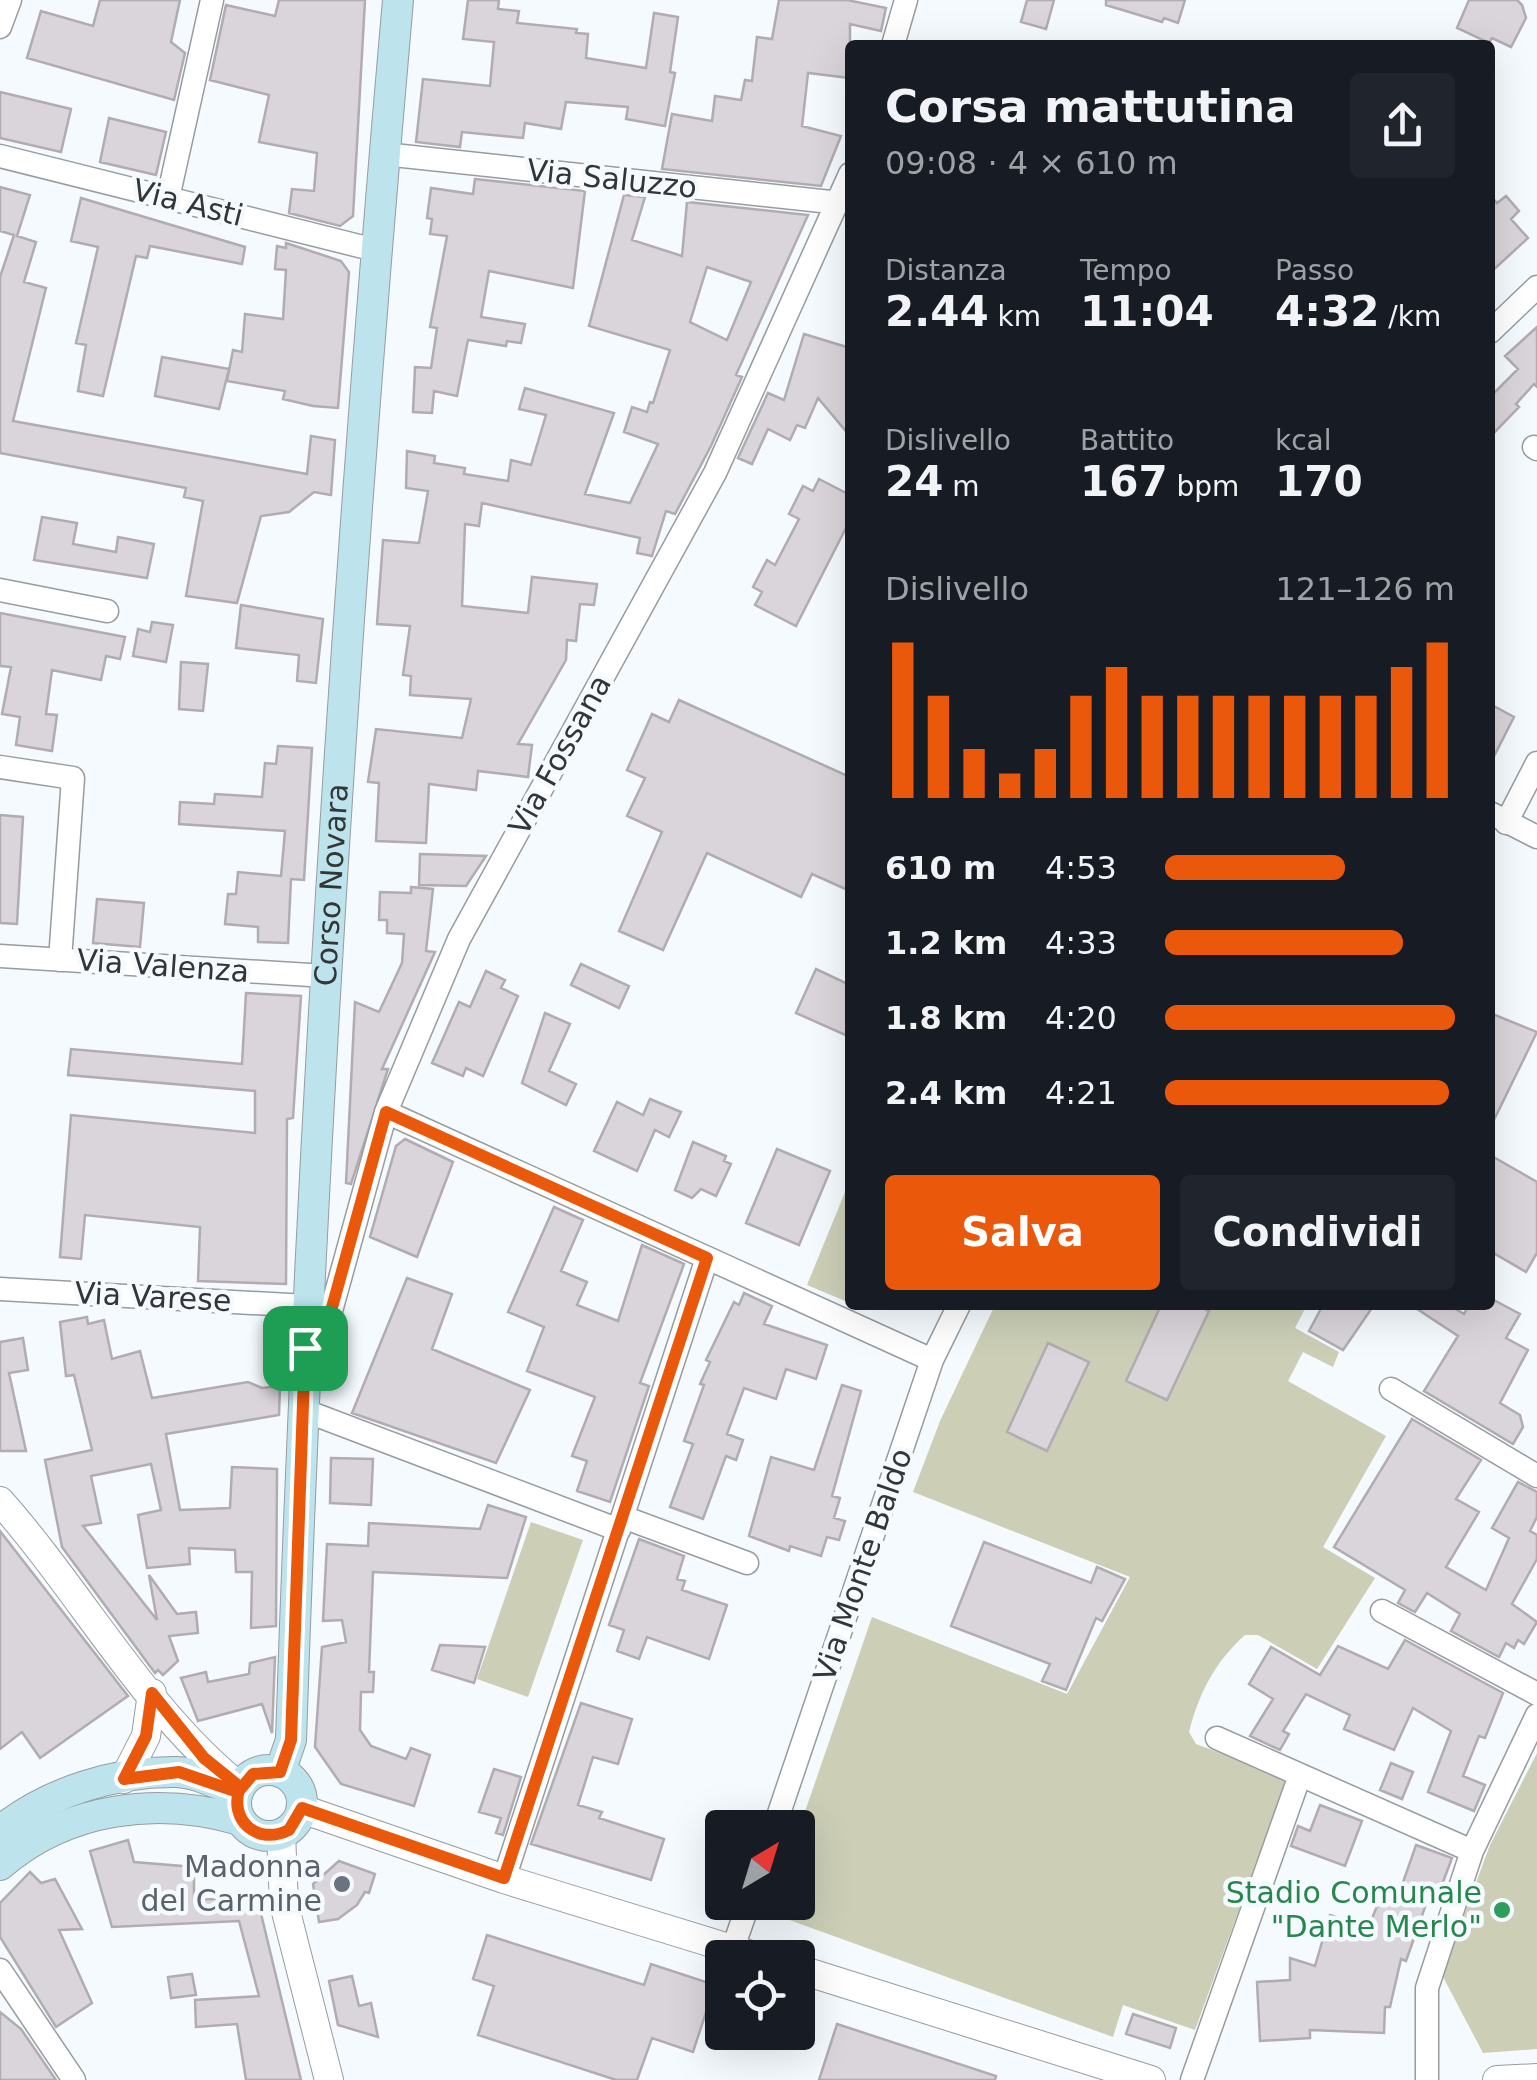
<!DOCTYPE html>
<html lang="it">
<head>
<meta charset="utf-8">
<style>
	body { margin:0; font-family:"DejaVu Sans",sans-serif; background:#20242c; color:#f1f3f6; height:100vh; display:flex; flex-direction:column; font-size:38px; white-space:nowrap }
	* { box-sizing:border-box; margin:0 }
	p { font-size:32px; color:#9ea1a6 }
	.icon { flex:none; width:55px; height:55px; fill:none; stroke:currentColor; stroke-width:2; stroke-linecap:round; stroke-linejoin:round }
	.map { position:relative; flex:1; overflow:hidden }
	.sheet { position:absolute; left:845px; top:40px; width:650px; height:1270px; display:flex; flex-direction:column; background:#171b24; border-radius:10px; box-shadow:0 10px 40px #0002 }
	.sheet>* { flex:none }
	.needle { width:65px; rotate:38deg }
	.fabs { position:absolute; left:705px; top:1810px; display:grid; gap:20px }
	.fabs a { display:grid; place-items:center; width:110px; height:110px; border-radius:10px; background:#171b24; box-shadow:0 10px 40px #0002; font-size:50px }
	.pin { position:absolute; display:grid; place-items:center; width:85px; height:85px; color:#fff; margin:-42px; border-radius:20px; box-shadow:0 5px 15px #0006 }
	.round { display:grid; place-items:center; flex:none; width:105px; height:105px; border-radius:10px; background:#20242c }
	.headline { display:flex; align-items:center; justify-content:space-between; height:170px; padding:0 40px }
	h1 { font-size:45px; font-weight:800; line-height:75px }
	.metrics { display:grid; grid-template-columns:repeat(3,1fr); gap:15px; height:170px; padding:10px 40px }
	.metrics div { display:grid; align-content:center }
	.metrics b { font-size:42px; font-weight:800 }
	.metrics small { font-size:28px; font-weight:400 }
	.metrics p { font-size:28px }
	.chart { height:280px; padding:20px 40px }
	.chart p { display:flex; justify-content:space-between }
	.chart svg { width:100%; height:180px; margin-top:10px; stroke:#ea580c; stroke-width:6 }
	.action { display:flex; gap:20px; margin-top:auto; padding:20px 40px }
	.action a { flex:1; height:115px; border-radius:10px; background:#ea580c; color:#fff; font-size:40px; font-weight:800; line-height:115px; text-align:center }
	.action a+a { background:#20242c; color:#f1f3f6 }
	ul { padding:0 40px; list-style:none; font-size:32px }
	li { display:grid; grid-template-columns:160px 120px 1fr; align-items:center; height:75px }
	li i { height:25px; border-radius:12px; background:#ea580c }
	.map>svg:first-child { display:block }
</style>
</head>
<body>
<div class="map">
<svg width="1537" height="2080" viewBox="0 0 1537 2080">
	<rect width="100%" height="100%" fill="#f5fafe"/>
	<path fill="#cccfb6" d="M 850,1180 L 850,1303 L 807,1285 Z
		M 995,1305 L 1307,1305 L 1295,1328 L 1339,1352 L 1333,1367 L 1303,1352 L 1288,1381 L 1386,1436 L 1323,1547 L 1375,1578 L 1317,1669 L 1258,1635 L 1245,1635 C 1215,1662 1199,1693 1189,1732 L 1196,1744 L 1287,1778 L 1195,2030 L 1123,2005 L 1113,2037 L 770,1913 L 773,1903 L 798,1902 L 798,1832 L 872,1617 L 1067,1694 L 1130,1577 L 913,1492 L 940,1421 Z
		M 531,1522 L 583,1540 L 528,1697 L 477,1679 Z
		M 1537,1753 L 1537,2049 L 1483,2053 L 1442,1975 L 1490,1845 Z"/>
	<path fill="#dad5da" stroke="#b1acb1" stroke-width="2.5" fill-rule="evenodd" d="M 100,0 L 180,0 L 171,42 L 185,53 L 174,100 L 27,58 L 41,11 L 93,26 Z
		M 279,0 L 365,0 L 353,216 L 340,226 L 289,213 L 292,189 L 314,191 L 317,153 L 259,142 L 269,95 L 210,80 L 226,5 L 275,16 Z
		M 468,0 L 499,0 L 498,9 L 519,11 L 517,23 L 577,29 L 576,33 L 588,34 L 586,58 L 646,68 L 654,13 L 678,17 L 670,72 L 675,73 L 665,126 L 626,119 L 628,107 L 566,102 L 561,129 L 525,123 L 523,138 L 462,132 L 460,147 L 416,142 L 423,79 L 490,86 L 494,42 L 463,39 Z
		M 779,0 L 847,0 L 886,8 L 881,31 L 850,24 L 850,78 L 808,73 L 802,126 L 841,136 L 821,186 L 662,169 L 672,114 L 712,121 L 715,96 L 741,100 L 745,80 L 752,81 L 757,37 L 772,39 Z
		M 1027,0 L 1054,0 L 1046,29 L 1021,22 Z
		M 1106,0 L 1185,0 L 1178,23 L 1164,18 L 1162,22 L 1106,5 Z
		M 1469,0 L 1517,0 L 1522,5 L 1526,18 L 1511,47 L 1492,38 L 1489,43 L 1457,28 Z
		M 0,92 L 71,109 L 61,152 L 0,138 Z
		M 109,118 L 166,132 L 156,175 L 100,162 Z
		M 475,179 L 585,191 L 573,288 L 489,271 L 481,317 L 525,324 L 521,343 L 507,341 L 506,346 L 468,340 L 457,396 L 434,391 L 432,413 L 413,412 L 415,367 L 431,368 L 437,328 L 430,327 L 447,236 L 430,234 L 432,219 L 427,218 L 431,188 L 473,194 Z
		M 0,187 L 30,195 L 17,236 L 36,242 L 24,282 L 46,288 L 13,421 L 307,474 L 311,436 L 335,440 L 331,495 L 314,492 L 289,512 L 261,516 L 237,603 L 186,596 L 203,501 L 184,497 L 186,488 L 0,453 L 0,277 L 14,235 L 0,231 Z
		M 624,195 L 645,197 L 632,240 L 682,256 L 687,202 L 808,215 L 736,375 L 742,377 L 711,446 L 675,514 L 666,511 L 652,556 L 637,553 L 640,538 L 482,503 L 479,526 L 465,524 L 462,606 L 528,613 L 532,577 L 597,584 L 594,605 L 580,604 L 576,641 L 567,640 L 566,660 L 518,744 L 532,745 L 528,777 L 478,771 L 476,790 L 429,784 L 426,843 L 376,841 L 379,783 L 368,782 L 376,729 L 462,738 L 471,699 L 410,695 L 411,676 L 403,675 L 410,626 L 377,624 L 383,540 L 419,543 L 428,491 L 406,488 L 407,451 L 435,456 L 434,463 L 465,468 L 464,474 L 508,481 L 511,460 L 531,465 L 546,415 L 519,409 L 525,388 L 614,413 L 585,494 L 630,503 L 658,444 L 624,432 L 632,407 L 647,412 L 650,402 L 653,403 L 670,350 L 589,326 ZM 707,267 L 751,282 L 727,340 L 690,322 Z
		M 1490,195 L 1497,203 L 1506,196 L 1519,211 L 1511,219 L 1528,238 L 1490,273 Z
		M 81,198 L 245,247 L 242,264 L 150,246 L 147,258 L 136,256 L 103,396 L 78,391 L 86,345 L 76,343 L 98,247 L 71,241 Z
		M 286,243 L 341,261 L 349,272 L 338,408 L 313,406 L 283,399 L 285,391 L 227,381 L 233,350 L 242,352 L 245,314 L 283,319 L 286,270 L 275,269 L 277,246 L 286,248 Z
		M 1537,327 L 1537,387 L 1534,384 L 1516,404 L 1519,407 L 1490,437 L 1490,397 L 1518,369 L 1505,356 Z
		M 804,334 L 850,348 L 850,436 L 818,398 L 805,428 L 797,425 L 790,440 L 768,429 L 752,464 L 738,458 L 768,393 L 784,400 Z
		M 162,357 L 229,369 L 219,409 L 155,396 Z
		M 819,479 L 850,495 L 850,520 L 796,626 L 755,605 L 762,592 L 753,587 L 767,560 L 775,565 L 799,519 L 789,514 L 803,486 L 813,491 Z
		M 42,517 L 77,523 L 73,544 L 116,552 L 118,537 L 154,544 L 147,578 L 34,560 Z
		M 241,605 L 323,619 L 316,683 L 297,681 L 299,655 L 236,648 Z
		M 0,613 L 125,637 L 120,659 L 106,656 L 101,680 L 52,670 L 46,714 L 57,715 L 52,751 L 16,745 L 20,717 L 2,714 L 11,667 L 0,666 Z
		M 152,622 L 173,625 L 166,662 L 133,656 L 138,629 L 150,632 Z
		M 181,662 L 208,664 L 203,711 L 179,709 Z
		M 679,700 L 850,777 L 850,891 L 812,874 L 801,897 L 707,853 L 663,950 L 619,931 L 662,832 L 627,816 L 645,778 L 627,770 L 652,714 L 669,722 Z
		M 1490,704 L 1514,717 L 1490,764 Z
		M 278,746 L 312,748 L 304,880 L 291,879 L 288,943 L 258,942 L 258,927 L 225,924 L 228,894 L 236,894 L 238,872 L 281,876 L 285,831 L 179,824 L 180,802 L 214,804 L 215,794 L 262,797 L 265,763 L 276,764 Z
		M 0,815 L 23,817 L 17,924 L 0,923 Z
		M 420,854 L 486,856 L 466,886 L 419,885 Z
		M 411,887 L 433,889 L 426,951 L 435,952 L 382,1069 L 388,1069 L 351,1184 L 346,1183 L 355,1002 L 379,1012 L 402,963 L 404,934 L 387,933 L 387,920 L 379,920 L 380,892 L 411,893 Z
		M 97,899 L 144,903 L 140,947 L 93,943 Z
		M 581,964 L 629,986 L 619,1008 L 571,985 Z
		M 816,969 L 850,985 L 850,1037 L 796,1013 Z
		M 486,971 L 505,980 L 501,988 L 518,996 L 483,1076 L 466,1068 L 463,1076 L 432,1063 L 459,1002 L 470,1007 Z
		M 246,993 L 301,996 L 293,1118 L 287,1119 L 286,1284 L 198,1281 L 200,1227 L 85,1215 L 81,1259 L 60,1257 L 71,1115 L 255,1133 L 255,1091 L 68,1075 L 71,1049 L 242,1064 Z
		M 545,1013 L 570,1024 L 549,1071 L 576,1084 L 566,1105 L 522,1083 Z
		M 1490,1013 L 1537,1032 L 1490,1128 Z
		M 650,1099 L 681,1112 L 669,1137 L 655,1130 L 637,1171 L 594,1151 L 617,1102 L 643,1115 Z
		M 405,1139 L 453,1162 L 417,1257 L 370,1237 L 396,1146 Z
		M 693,1142 L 726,1156 L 724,1161 L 731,1164 L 716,1196 L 701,1189 L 692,1198 L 675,1190 Z
		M 777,1149 L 830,1171 L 799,1245 L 746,1223 Z
		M 1490,1155 L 1537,1182 L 1537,1253 L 1526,1272 L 1490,1251 Z
		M 554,1207 L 583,1220 L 561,1271 L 587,1282 L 577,1305 L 618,1321 L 642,1245 L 684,1264 L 640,1383 L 649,1386 L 610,1502 L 577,1491 L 587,1461 L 572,1456 L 595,1397 L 527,1371 L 544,1327 L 508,1312 Z
		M 407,1278 L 452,1294 L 432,1349 L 530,1390 L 496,1463 L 352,1413 Z
		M 744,1293 L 772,1306 L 764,1324 L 827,1345 L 816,1379 L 786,1369 L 776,1399 L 744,1388 L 727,1434 L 743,1440 L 736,1460 L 726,1456 L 703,1519 L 670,1507 L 693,1444 L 684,1441 L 704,1385 L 700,1384 L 710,1362 L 706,1360 L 734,1302 L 739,1305 Z
		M 1490,1298 L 1520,1314 L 1506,1338 L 1528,1350 L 1500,1403 L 1520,1415 L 1523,1427 L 1513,1444 L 1424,1391 L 1458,1336 L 1411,1305 L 1449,1305 L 1464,1314 L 1469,1305 L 1490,1305 Z
		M 1161,1305 L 1196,1305 L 1209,1311 L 1167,1400 L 1126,1381 Z
		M 1323,1305 L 1374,1305 L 1343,1350 L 1309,1331 Z
		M 87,1317 L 88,1324 L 104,1320 L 112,1359 L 140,1351 L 152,1398 L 248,1382 L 262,1388 L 280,1386 L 279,1415 L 166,1434 L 180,1510 L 230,1508 L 232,1467 L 277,1469 L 276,1626 L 251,1628 L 252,1572 L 236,1572 L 235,1550 L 189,1548 L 190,1564 L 147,1568 L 138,1515 L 161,1510 L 151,1464 L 91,1476 L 101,1523 L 83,1526 L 157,1620 L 149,1575 L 177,1614 L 196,1612 L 198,1633 L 169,1636 L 178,1661 L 163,1675 L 158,1670 L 155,1673 L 62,1547 L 45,1460 L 92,1450 L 74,1375 L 66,1376 L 60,1322 Z
		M 23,1338 L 28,1370 L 9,1373 L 26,1451 L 0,1451 L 0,1342 Z
		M 1048,1343 L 1089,1362 L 1047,1451 L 1007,1432 Z
		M 842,1385 L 861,1391 L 832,1496 L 840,1498 L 834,1518 L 845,1521 L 839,1540 L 827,1537 L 821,1556 L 790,1546 L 789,1551 L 749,1536 L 771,1457 L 814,1470 Z
		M 1412,1419 L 1481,1460 L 1456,1499 L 1479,1512 L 1446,1567 L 1486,1590 L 1509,1538 L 1492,1528 L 1518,1482 L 1537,1492 L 1537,1517 L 1530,1531 L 1537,1535 L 1537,1559 L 1512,1604 L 1537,1622 L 1524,1644 L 1518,1640 L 1514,1648 L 1506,1643 L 1499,1657 L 1451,1631 L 1460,1614 L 1427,1593 L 1415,1612 L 1398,1603 L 1405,1590 L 1334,1547 Z
		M 331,1458 L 373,1459 L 371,1505 L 330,1503 Z
		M 488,1505 L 526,1517 L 507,1578 L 373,1572 L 369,1672 L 374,1672 L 373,1692 L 361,1692 L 360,1730 L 371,1746 L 406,1759 L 411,1748 L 430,1755 L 414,1806 L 341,1784 L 315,1747 L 322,1647 L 346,1642 L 342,1620 L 323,1621 L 327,1544 L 368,1546 L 369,1523 L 480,1529 Z
		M 0,1531 L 128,1696 L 40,1758 L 22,1732 L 0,1749 Z
		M 639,1539 L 684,1556 L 677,1579 L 685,1581 L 682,1590 L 727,1605 L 709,1659 L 647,1637 L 639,1659 L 617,1651 L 624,1630 L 609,1625 Z
		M 984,1542 L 1091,1583 L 1097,1567 L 1125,1579 L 1102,1621 L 1096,1618 L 1066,1690 L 1042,1681 L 1050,1664 L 951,1626 Z
		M 1405,1640 L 1503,1693 L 1485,1738 L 1479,1736 L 1463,1776 L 1485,1785 L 1474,1811 L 1428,1792 L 1451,1731 L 1413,1708 L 1394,1750 L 1344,1729 L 1350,1715 L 1306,1694 L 1283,1731 L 1289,1734 L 1280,1750 L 1250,1736 L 1273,1699 L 1249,1684 L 1271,1647 L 1320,1675 L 1338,1646 L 1388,1669 Z
		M 440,1645 L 485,1647 L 474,1683 L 432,1670 Z
		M 275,1657 L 272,1733 L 262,1704 L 198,1721 L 181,1678 L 206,1672 L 208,1682 L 249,1674 L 250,1663 Z
		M 581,1703 L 632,1719 L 618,1764 L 593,1757 L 578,1805 L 602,1812 L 599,1818 L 664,1839 L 651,1880 L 531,1844 Z
		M 1391,1763 L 1413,1772 L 1402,1799 L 1380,1790 Z
		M 494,1769 L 521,1777 L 503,1835 L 496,1833 L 501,1818 L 479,1812 Z
		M 1320,1805 L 1362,1821 L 1345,1866 L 1291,1846 L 1298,1826 L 1310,1831 Z
		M 128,1840 L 134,1862 L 194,1867 L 194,1900 L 257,1897 L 301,2080 L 246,2080 L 237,2024 L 196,2027 L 195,2000 L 259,1996 L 239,1921 L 112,1927 L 90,1851 Z
		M 1416,1845 L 1452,1858 L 1439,1893 L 1431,1890 L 1406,1961 L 1401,1959 L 1390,2007 L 1385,2007 L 1384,2033 L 1310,2030 L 1310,2038 L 1260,2041 L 1257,1982 L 1290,1980 L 1290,1958 L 1315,1966 L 1330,1915 L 1369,1926 L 1385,1886 L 1400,1891 Z
		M 339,1861 L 375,1874 L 369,1893 L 365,1892 L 357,1905 L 338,1919 L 319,1922 L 313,1884 Z
		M 30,1872 L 41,1883 L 55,1879 L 82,1929 L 59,1930 L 92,2003 L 56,2027 L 0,1937 L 0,1903 Z
		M 487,1935 L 644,1985 L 651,1964 L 715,1985 L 693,2052 L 652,2038 L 637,2080 L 616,2080 L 478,2035 L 494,1986 L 473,1979 Z
		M 192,1974 L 196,1995 L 171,1998 L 168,1977 Z
		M 352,1976 L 359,2006 L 371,2003 L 378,2037 L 338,2025 L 329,1981 Z
		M 0,2012 L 21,2029 L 56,2080 L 0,2080 Z
		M 1133,2014 L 1176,2028 L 1170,2048 L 1126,2034 Z
		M 837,2024 L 996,2076 L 995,2080 L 819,2080 Z"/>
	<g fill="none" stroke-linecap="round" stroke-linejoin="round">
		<defs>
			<path id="minor" d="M 0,27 L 10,0
				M 893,45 L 906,0
				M 384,154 L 840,203
				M 0,156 L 375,250
				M 168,198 L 212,0
				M 1490,332 L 1537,287
				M 1534,447 L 1537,449
				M 0,590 L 107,611
				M 0,767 L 73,778 L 60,960
				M 1490,813 L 1537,837
				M 1506,823 L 1537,763
				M 0,956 L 326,976
				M 386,1112 L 932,1360
				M 0,1289 L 307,1306
				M 307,1346 L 331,1311 L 386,1112 L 459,939 L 715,473 L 850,174
				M 1391,1389 L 1537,1476
				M 303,1410 L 619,1530
				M 623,1517 L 747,1563
				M 1382,1611 L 1537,1694
				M 1217,1738 L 1472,1851
				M 774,1828 L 932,1360 L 959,1305
				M 504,1879 L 707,1258
				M 733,1948 L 749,1902
				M 0,1970 L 74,2080
				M 1192,2080 L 1300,1775
				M 1427,2080 L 1427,1988 L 1472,1851 L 1537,1715"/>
			<path id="tertiary" d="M 0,1501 C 80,1591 147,1714 240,1787
				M 124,1779 L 146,1736 L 152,1693
				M 302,1809 L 504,1879 L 761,1958
				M 281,1834 L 284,1904 L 329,2080
				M 798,1969 L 1151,2080
				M 1497,2080 L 1537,2078"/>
			<g id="secondary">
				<circle cx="269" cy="1803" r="33"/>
				<path id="s1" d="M 280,1772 L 291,1740 C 310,1159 347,579 398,0"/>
				<path d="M 0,1831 C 48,1792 116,1771 177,1772 C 198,1773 219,1785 238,1792"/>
				<path d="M 0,1865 C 67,1807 158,1796 240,1820"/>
			</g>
		</defs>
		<use href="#minor" stroke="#969ca0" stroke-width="25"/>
		<use href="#tertiary" stroke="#969ca0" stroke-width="30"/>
		<use href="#secondary" stroke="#969ca0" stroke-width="32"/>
		<use href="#minor" stroke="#fff" stroke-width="22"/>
		<use href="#tertiary" stroke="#fff" stroke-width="28"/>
		<use href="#secondary" stroke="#bde3ec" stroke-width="30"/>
	</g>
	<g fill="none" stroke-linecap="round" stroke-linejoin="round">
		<defs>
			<path id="route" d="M 305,1348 L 291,1740 L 280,1772 L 253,1774 L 238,1792 L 179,1772 L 124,1779 L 146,1736 L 152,1693 L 204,1758 L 240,1787 C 228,1820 257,1846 289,1830 L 302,1808 L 504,1878 L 707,1258 L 386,1112 L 331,1311 L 305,1348"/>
		</defs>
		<use href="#route" stroke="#fff" stroke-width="20"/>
		<use href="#route" stroke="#ea580c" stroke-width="12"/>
	</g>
	<circle fill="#6b7280" stroke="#f5fafe" stroke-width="4" cx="342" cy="1884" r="10"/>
	<circle fill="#2e9e5b" stroke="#f5fafe" stroke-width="4" cx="1502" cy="1910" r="10"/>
	<g text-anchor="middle" stroke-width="9" stroke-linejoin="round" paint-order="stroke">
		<g font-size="30" fill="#333537" stroke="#f5fafe">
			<text transform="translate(612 179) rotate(6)" y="10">Via Saluzzo</text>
			<text transform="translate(188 203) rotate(14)" y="10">Via Asti</text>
			<text transform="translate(560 755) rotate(-61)" y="10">Via Fossana</text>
			<text dy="10" stroke="none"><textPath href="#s1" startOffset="890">Corso Novara</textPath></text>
			<text transform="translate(163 966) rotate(4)" y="10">Via Valenza</text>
			<text transform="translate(153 1297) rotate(3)" y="10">Via Varese</text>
			<text transform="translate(863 1565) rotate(-71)" y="10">Via Monte Baldo</text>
		</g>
		<g font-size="30" fill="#5b616d" stroke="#f5fafe" text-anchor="end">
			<text x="322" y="1877">Madonna<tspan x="322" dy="34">del Carmine</tspan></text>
		</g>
		<g font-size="30" fill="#27864d" stroke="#f5fafe" text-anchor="end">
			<text x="1482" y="1903">Stadio Comunale<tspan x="1482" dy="34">"Dante Merlo"</tspan></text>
		</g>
	</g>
</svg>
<div class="fabs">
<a><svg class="needle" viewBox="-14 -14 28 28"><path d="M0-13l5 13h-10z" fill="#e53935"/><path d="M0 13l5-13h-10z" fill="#9ea1a6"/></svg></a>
<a><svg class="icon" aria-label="locate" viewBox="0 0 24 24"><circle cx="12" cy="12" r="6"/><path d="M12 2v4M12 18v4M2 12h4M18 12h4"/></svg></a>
</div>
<div class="pin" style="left:305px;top:1348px;background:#1e9e55"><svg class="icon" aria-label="arrive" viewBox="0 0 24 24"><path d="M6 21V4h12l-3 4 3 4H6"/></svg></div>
<section class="sheet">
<div class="headline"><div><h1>Corsa mattutina</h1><p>09:08 · 4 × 610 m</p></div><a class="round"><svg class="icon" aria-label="share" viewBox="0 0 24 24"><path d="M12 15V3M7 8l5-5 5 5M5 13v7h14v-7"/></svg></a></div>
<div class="metrics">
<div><p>Distanza</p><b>2.44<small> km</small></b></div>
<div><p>Tempo</p><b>11:04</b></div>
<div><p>Passo</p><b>4:32<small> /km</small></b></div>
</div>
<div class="metrics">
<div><p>Dislivello</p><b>24<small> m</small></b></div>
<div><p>Battito</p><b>167<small> bpm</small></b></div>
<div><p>kcal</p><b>170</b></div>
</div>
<div class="chart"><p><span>Dislivello</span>121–126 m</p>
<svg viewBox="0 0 160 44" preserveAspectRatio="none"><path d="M5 44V6M15 44V19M25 44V32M35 44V38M45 44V32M55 44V19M65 44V12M75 44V19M85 44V19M95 44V19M105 44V19M115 44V19M125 44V19M135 44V19M145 44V12M155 44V6"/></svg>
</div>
<ul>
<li><b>610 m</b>4:53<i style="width:62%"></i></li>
<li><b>1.2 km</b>4:33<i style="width:82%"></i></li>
<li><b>1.8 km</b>4:20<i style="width:100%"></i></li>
<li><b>2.4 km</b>4:21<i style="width:98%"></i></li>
</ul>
<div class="action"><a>Salva</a><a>Condividi</a></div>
</section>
</div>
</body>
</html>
